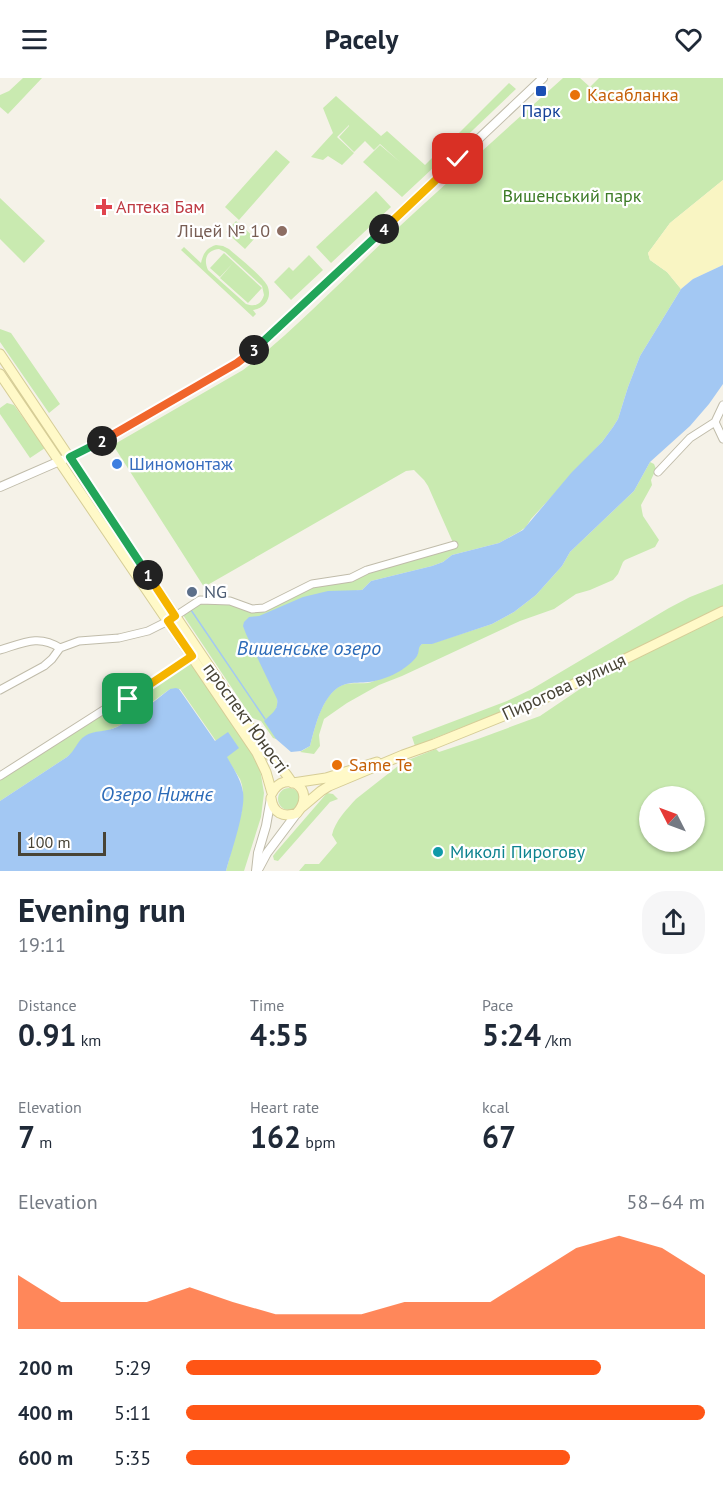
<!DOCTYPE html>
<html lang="en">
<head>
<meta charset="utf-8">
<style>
	body { margin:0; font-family:"PT Sans",sans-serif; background:#f6f6f7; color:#1f2937; height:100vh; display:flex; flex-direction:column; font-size:22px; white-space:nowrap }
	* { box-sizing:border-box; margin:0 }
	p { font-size:20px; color:#747a83 }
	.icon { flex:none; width:33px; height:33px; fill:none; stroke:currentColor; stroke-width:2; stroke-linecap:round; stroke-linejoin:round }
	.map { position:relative; height:793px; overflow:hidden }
	.side { display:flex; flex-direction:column; background:#fff; flex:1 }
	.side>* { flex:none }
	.needle { width:39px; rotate:312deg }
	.buttons { position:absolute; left:639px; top:708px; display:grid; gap:12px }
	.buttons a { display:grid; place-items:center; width:66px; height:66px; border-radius:50%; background:#fff; box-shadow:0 2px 4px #0004; font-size:30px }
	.scale { position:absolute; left:18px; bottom:15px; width:88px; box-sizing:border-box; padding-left:6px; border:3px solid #484436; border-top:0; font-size:16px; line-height:21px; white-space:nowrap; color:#484436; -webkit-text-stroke:4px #fff; paint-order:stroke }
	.pin { position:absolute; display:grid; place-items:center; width:51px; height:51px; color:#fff; margin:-26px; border-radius:12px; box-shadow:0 3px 9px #0006 }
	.km { position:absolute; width:30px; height:30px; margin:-15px; border-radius:50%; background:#222; color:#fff; font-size:16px; line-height:30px; text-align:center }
	.round { display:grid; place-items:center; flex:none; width:63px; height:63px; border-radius:24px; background:#f6f6f7 }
	.overview { display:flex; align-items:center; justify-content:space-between; height:102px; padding:0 18px }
	h1 { font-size:33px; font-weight:600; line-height:45px }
	.metrics { display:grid; grid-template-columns:repeat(3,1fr); gap:9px; height:102px; padding:6px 18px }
	.metrics div { display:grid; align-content:center }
	.metrics b { font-size:30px; font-weight:600 }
	.metrics small { font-size:16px; font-weight:400 }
	.metrics p { font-size:16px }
	.chart { height:168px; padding:12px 18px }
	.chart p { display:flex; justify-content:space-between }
	.chart svg { width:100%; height:108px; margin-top:6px; fill:#ff5515; opacity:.7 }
	ul { padding:0 18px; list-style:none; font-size:20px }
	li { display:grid; grid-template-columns:96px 72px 1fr; align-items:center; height:45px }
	li i { height:15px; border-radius:8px; background:#ff5515 }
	header { display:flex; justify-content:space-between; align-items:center; height:78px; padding:0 18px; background:#fff; font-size:27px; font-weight:600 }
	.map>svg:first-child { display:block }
</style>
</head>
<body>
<header><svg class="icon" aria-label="menu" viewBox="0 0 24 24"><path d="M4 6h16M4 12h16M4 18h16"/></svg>Pacely<svg class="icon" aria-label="heart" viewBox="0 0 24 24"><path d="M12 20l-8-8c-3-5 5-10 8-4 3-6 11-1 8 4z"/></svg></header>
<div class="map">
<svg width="723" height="793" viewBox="0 0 723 793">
	<rect width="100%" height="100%" fill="#f5f2e8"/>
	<path fill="#c9eab0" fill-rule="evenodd" d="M 23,0 L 42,0 L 8,36 L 0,29 L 0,17 L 9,13 Z
		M 563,0 L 580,0 L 590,9 L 599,0 L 723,0 L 723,102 L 670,145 L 648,175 L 650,182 L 667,194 L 681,211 L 640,278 L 628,309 L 618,341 L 613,349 L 602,364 L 531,441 L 526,449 L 519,454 L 499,465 L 452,477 L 443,484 L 432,488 L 371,503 L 362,512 L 357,512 L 277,621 L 278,627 L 276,630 L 282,642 L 276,661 L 273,660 L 261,643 L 252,640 L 181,534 L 200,522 L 260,530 L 306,508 L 340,501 L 454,467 L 428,408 L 424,402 L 414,392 L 406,393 L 204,509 L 113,367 L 243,292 C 295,252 340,204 387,160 C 445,106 504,53 563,0 Z
		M 509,5 L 516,11 L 453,71 L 453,66 L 451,63 Z
		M 336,18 L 381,58 L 387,53 L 425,87 L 440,72 L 448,76 L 402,119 L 363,84 L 380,67 L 400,84 L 380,66 L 374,72 L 365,63 L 354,74 L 339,59 L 349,48 L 349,47 L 337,59 L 354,75 L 342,87 L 328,78 L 323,82 L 311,79 L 333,55 L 323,30 Z
		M 276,72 L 290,84 L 239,142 L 225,129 Z
		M 376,113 L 391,129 L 331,185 L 316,169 Z
		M 0,120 L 45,163 L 24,185 L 0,161 Z
		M 236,143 L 255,160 L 245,171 L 226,154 Z
		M 216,167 L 223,168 L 229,171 C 238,179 262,198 267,207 C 273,219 265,230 253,232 L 256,236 L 253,239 L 181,172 L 184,169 L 201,185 C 203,176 206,170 216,167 ZM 219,171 L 225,174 L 262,208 L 264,217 C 261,227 255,229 246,226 L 208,192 C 203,181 207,172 219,171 Z
		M 224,175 L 262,210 L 248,225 L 220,200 L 233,185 L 220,199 L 210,190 Z
		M 309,177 L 323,192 L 291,222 L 274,204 L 289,189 L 293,193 Z
		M 0,251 L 11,255 L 60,326 L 49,335 L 0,264 Z
		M 7,325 L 14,327 L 45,370 L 30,380 L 0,336 L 0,330 Z
		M 650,384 L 654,386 L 656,391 L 651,402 L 652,407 L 641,427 L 642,433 L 643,438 L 659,462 L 655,469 L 625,482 L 623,484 L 618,496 L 613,502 L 590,512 L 576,516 L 554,531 L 520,543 L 402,598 L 379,607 L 347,625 L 324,641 L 319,657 L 320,668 L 314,676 L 300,674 L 310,668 C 315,649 323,611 346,606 C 355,604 366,607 374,603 C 389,596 404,584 418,576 L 418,569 L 422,566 L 430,566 L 492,546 L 514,534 L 536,517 L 562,488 L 570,474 L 634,413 Z
		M 723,506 L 723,528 L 531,622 L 415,668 L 412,659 L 507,623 L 532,611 L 669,530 L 690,519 Z
		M 723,533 L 723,793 L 299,793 L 305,786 L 319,786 L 337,765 L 332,757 C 335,743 347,731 356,721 L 403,684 L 436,671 L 439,674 L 478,661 L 540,638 L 623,582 ZM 650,718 L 694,718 L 694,764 L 650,764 Z
		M 188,581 L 251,674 L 260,691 L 264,715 L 261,739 L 244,793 L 226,793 L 242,732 L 243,714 L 242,707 L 240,701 L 216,663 L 180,611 L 170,611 L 121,647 L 107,653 L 93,655 L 83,660 L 74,673 L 67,679 L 0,723 L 0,698 Z
		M278 721a11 11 0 1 1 22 0a11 11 0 1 1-22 0Z
		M 327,715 L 333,716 L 338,721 L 330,724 L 278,783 L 274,782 L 273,778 L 276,774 Z"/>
	<path fill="#f9f5c3" d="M 723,102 L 723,187 L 693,201 L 681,211 L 667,194 L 650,182 L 648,175 L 670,145 Z"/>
	<path fill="#a3c8f3" d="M 723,187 L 723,306 L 709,326 L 690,348 L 650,384 L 634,413 L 570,474 L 562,488 L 536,517 L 514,534 L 492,546 L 432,566 L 422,566 C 417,570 420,573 417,578 C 414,583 405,590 400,593 C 392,598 378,603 369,604 C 361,605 353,604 346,606 C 323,612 315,649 310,668 L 301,673 L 291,674 L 276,661 L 264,643 C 271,636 279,632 277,621 L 246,556 L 243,548 L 244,544 L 249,539 L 259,538 L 303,519 L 328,513 L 362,512 L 371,503 L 432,488 L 443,484 L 452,477 L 499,465 L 523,452 L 572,394 L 602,364 L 613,349 L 618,341 L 628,309 L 640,278 L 681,211 L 693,201 Z
		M 176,610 L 179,611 L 215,663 L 228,654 L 239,670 L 227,679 C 233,690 241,701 243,714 C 246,732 231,774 226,793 L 0,793 L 0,723 L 67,679 C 75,673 77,663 85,658 C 94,652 107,654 117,649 C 134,641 154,623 170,611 Z"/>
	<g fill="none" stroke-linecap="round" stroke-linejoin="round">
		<path stroke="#a3c8f3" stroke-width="1.5" d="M 191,532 L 265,641"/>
		<defs>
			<path id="minor" d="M 723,327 L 715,344 L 723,361
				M 658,394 L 690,360 L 715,344
				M 0,572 C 23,565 39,556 60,570 L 79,563 L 119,560 L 148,553 L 168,543 L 200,522 L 230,523 L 252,531 L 264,530 L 312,506 L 351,500 L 367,492 L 454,467
				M 0,612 L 44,588 L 52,581 L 60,570
				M 0,698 L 116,624 L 132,619 L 192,578"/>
			<path id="tertiary" d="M 0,409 L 85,372 L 126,350 L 237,285 L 259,268 L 543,0
				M 259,790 L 267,775 L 297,735
				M 256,793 L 258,775 L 266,748 L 271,720"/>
			<path id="secondary" d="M 0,276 L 264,670 C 273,682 285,692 292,705
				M 0,296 L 257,675 L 266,694 L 272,715
				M 293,705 L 326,700 L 377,684
				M 271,720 C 273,735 283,740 297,735 C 318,711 285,690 272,715
				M 302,729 L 321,713 L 329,708 L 403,677 L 434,666 L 533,626 L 723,533"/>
		</defs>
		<use href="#minor" stroke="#c0bcaa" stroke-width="9"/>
		<use href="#tertiary" stroke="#c0bcaa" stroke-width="10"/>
		<use href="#secondary" stroke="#d6cd97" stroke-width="11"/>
		<use href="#minor" stroke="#fff" stroke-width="7"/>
		<use href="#tertiary" stroke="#fff" stroke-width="8"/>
		<use href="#secondary" stroke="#fff9c8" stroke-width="9"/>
	</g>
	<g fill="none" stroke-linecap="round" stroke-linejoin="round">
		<defs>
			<path id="split-1" d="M 128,621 L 192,578 L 168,543 L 175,538 L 148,497"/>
			<path id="split-2" d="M 102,363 L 70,379 L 148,497"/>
			<path id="split-3" d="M 102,363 L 237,285 L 254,272"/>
			<path id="split-4" d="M 254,272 L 384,151"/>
			<path id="split-5" d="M 384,151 L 458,81"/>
		</defs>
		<use href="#split-1" stroke="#fff" stroke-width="12"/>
		<use href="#split-2" stroke="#fff" stroke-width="12"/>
		<use href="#split-3" stroke="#fff" stroke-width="12"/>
		<use href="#split-4" stroke="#fff" stroke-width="12"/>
		<use href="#split-5" stroke="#fff" stroke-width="12"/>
		<use href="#split-1" stroke="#f5b400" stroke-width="8"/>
		<use href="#split-2" stroke="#22a559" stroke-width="8"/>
		<use href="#split-3" stroke="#f0652b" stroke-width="8"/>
		<use href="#split-4" stroke="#22a559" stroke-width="8"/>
		<use href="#split-5" stroke="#f5b400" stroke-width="8"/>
	</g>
	<rect fill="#1a4fb4" stroke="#fff" stroke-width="2" x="535" y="7" width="12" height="12" rx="3"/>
	<g fill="#e8710a" stroke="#fff" stroke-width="2">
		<circle cx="575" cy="17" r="6"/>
		<circle cx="337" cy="687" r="6"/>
	</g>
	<path fill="#e0444e" stroke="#fff" stroke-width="2" d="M101 120h6v6h6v6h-6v6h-6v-6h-6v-6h6z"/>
	<circle fill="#8d6e63" stroke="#fff" stroke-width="2" cx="282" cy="153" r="6"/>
	<circle fill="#3f7fe0" stroke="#fff" stroke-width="2" cx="117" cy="386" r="6"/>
	<circle fill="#5c6f8a" stroke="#fff" stroke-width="2" cx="192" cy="514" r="6"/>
	<circle fill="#0f9aa8" stroke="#fff" stroke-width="2" cx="438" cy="774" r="6"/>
	<g text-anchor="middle" stroke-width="4.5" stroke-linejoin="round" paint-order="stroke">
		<g font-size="18" fill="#c56008" stroke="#fff" text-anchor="start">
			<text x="587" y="23">Касабланка</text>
			<text x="349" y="693">Same Te</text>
		</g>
		<g font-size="18" fill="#164399" stroke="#fff">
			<text x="541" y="39">Парк</text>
		</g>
		<g font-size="18" fill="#3d7c27" stroke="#fff">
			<text x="572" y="124">Вишенський парк</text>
		</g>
		<g font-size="18" fill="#be3a42" stroke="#fff" text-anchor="start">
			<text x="116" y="135">Аптека Бам</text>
		</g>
		<g font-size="18" fill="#785e54" stroke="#fff" text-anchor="end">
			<text x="270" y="159">Ліцей № 10</text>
		</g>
		<g font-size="18" fill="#366cbe" stroke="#fff" text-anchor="start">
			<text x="129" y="392">Шиномонтаж</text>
		</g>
		<g font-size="18" fill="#4e5e75" stroke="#fff" text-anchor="start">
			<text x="204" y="520">NG</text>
		</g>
		<g font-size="18" fill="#484436" stroke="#fff">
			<text transform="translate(564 609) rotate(-25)" y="6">Пирогова вулиця</text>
			<text transform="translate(246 640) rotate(54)" y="6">проспект Юності</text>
		</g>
		<g font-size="18" fill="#0d838f" stroke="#fff" text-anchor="start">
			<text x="450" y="780">Миколі Пирогову</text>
		</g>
		<g font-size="20" font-style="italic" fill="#2c6bb8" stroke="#fff">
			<text x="309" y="577">Вишенське озеро</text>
			<text x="157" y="723">Озеро Нижнє</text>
		</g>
	</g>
</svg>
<div class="buttons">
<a><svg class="needle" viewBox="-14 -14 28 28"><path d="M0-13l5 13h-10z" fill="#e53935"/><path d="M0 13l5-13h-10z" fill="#747a83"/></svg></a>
</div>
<div class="scale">100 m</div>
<div class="pin" style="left:128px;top:621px;background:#1e9e55"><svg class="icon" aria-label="arrive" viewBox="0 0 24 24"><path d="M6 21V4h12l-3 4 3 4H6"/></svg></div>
<div class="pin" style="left:458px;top:81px;background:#d93025"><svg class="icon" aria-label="check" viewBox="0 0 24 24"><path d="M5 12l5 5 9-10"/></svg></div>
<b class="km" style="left:148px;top:497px">1</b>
<b class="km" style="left:102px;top:363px">2</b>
<b class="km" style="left:254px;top:272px">3</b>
<b class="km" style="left:384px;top:151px">4</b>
</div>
<section class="side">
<div class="overview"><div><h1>Evening run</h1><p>19:11</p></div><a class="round"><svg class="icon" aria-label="share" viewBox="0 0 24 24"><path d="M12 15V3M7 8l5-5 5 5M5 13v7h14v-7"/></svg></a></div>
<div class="metrics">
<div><p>Distance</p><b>0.91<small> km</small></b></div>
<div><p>Time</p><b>4:55</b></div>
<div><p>Pace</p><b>5:24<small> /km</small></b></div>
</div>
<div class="metrics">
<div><p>Elevation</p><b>7<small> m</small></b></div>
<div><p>Heart rate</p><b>162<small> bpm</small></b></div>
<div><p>kcal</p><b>67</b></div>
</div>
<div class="chart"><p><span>Elevation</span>58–64 m</p>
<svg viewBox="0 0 160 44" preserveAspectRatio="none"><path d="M0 44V22L10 33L20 33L30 33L40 27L50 33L60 38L70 38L80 38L90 33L100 33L110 33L120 22L130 11L140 6L150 11L160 22V44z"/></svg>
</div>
<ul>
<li><b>200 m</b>5:29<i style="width:80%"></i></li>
<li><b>400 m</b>5:11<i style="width:100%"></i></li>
<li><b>600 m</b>5:35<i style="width:74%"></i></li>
</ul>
</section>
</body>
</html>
